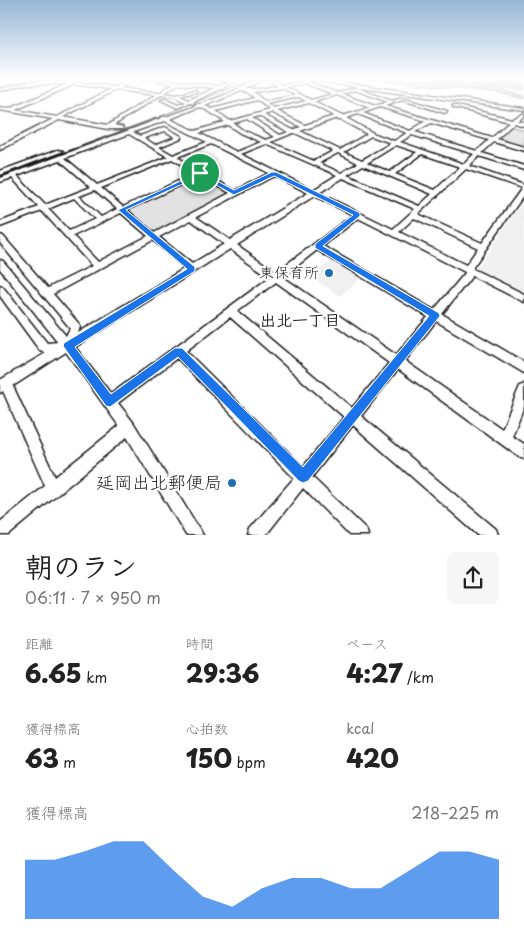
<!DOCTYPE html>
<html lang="ja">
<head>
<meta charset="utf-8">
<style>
	body { margin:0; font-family:"Playpen Sans","Klee One",sans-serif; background:#f6f6f6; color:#222; height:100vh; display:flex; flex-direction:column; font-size:19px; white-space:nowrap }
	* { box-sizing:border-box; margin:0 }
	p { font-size:16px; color:#767676 }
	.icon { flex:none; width:28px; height:28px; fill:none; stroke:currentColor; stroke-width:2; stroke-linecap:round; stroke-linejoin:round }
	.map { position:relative; height:535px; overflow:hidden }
	.details { display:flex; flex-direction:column; background:#fff; flex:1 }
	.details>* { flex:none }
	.pin { position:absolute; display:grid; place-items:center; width:42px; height:42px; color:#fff; margin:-21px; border:2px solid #fff; border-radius:50%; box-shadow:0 1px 5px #0007 }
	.round { display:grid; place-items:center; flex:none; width:52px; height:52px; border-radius:8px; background:#f6f6f6 }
	.overview { display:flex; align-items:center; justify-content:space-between; height:85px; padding:0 25px }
	h1 { font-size:28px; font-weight:800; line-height:38px }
	.metrics { display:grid; grid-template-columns:repeat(3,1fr); gap:8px; height:85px; padding:5px 25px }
	.metrics div { display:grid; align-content:center }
	.metrics b { font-size:25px; font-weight:800 }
	.metrics small { font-size:14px; font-weight:400 }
	.metrics p { font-size:14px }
	.chart { height:140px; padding:10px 25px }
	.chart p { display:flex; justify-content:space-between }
	.chart svg { width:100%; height:90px; margin-top:5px; fill:#1a73e8; opacity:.7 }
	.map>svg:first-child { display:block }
</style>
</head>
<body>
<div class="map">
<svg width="524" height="535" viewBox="0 0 524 535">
	<rect width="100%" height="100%" fill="#fff"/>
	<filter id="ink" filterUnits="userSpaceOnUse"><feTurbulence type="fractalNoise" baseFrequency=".02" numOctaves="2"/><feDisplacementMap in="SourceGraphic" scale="10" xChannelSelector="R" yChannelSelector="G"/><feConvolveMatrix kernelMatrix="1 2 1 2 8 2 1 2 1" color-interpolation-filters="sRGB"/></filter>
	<g filter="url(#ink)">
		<path fill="#f0f0f0" d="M 524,200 L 524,293 L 476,270 Z
			M 334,258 L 364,276 L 340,296 L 311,277 Z"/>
		<path fill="#e2e2e2" stroke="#7f7f7f" d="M 509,126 L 524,130 L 524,148 L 497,140 Z
			M 200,175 L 229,193 L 154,233 L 126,209 Z"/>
		<path fill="#b8b8b8" stroke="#7a7a7a" d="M 369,79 L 524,79 L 524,90 L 492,87 L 524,96 L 524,99 L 499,93 Z"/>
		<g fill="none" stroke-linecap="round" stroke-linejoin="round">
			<path stroke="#5a5a5a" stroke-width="1" d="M 416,79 L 493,87 L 501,82 L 524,85"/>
			<defs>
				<path id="minor" d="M 131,79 L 136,79 L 120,88 L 159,93 L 174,83 L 146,79 L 159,79 L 219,86 L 229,82 L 216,79 L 240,79 L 224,87 L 223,89 L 220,89 L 193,102 L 195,104 L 190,103 L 178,108 L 161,100 L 165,99 L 178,105 L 186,102 L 175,97 L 161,95 L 114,125 L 123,127 L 123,129 L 108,129 L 59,120 L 0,150 L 0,146 L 53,119 L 0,110 L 0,108 L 9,109 L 68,84 L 26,84 L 0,91 L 0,89 L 30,81 L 74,82 L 115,87 ZM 71,84 L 111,89 L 57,117 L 15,110 L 71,86 ZM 178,84 L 215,88 L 189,100 L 180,96 L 196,92 L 196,90 L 176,95 L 164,93 ZM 116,90 L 156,95 L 108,125 L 63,117 Z
					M 259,79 L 264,79 L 245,89 L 258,89 L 278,86 L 266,79 L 271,79 L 283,85 L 304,81 L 306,79 L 318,79 L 524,108 L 524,110 L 361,88 L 359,89 L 392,101 L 402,98 L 447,111 L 447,112 L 445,113 L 402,100 L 385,106 L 492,138 L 509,122 L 453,107 L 453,105 L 512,119 L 524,113 L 524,116 L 517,121 L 524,122 L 524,126 L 514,123 L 497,139 L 524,147 L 524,151 L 494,142 L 482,153 L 524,166 L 524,170 L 479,156 L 469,166 L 524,185 L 524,195 L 473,267 L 473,269 L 524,294 L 524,302 L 472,276 L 442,314 L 524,362 L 524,373 L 436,321 L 405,361 L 502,429 L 520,386 L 524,384 L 524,406 L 512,436 L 524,444 L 524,459 L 519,457 L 398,369 L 361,416 L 496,529 L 498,535 L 478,535 L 353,425 L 312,477 L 366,529 L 368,535 L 349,535 L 303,488 L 266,535 L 248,535 L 250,529 L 294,478 L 177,358 L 118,403 L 133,422 L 203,535 L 186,535 L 127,437 L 9,535 L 0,535 L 0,522 L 45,486 L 3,391 L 0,393 L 0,380 L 46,353 L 40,351 L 0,296 L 0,285 L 3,287 L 47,343 L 58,342 L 0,269 L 0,260 L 3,261 L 66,336 L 70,328 L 0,243 L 0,235 L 3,236 L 48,288 L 92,266 L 42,211 L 0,227 L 0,222 L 39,207 L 12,178 L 0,182 L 0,178 L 162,118 L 162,117 L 166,117 L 197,106 L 197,104 L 201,104 L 225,95 ZM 309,80 L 358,87 L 338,93 L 307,82 ZM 306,83 L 307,84 L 333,94 L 311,100 L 286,87 ZM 282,88 L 296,95 L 265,102 L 253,92 ZM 355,90 L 388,102 L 375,106 L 342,94 ZM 241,91 L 247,92 L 255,98 L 212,109 L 205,106 ZM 337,95 L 370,108 L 342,116 L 314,102 ZM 299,97 L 306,101 L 274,109 L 267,104 ZM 257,100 L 270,110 L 230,121 L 216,111 ZM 309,103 L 334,116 L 305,125 L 277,111 ZM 200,107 L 210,112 L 225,122 L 195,131 L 170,119 ZM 380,107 L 426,121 L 410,131 L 363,113 ZM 273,112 L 273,113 L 301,127 L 293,130 L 264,115 ZM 358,114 L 407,133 L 394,141 L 375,134 L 346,118 ZM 259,116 L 289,132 L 280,135 L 252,118 ZM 337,118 L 337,120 L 341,120 L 367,134 L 340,150 L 300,131 ZM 247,119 L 275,137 L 266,140 L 244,131 L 233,123 ZM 165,121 L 207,142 L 173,155 L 159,147 L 181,138 L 181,136 L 165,127 L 140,136 L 133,132 ZM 431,123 L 489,140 L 477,151 L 415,132 ZM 228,125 L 240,133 L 261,142 L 237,152 L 199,133 ZM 165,131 L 175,137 L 155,145 L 144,138 ZM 293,133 L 295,133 L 333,151 L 314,161 L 271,142 ZM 129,134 L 168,157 L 97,185 L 65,158 ZM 412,135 L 474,154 L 464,164 L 400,142 ZM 371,136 L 391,143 L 362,160 L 344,152 ZM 211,144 L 269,173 L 235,191 L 177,157 ZM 266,144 L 337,175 L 313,190 L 241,154 ZM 396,145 L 417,152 L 390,172 L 367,163 ZM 338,153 L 358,163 L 341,173 L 319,163 ZM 422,154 L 460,167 L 435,190 L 395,174 ZM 172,159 L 195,173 L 123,207 L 101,188 ZM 60,160 L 91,187 L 45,205 L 17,176 ZM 363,165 L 432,194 L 419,206 L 347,175 ZM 466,169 L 522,188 L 482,243 L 418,214 ZM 200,176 L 230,193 L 154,233 L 127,210 ZM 274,176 L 308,193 L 230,240 L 196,217 ZM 343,178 L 415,209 L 393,229 L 319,193 ZM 95,190 L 117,209 L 101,217 L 79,196 ZM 314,196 L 353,215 L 276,272 L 237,245 ZM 74,198 L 95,219 L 69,231 L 48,209 ZM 121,213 L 148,236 L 98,262 L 73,236 ZM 358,218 L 465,272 L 465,273 L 434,310 L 323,246 ZM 414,218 L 478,248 L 466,265 L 399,232 ZM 191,220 L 224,244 L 192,264 L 159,237 ZM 153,240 L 185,268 L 78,333 L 80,327 L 79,324 L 53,294 ZM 230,249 L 270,277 L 111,394 L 75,347 ZM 317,250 L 428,317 L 396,355 L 283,277 ZM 276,282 L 389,363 L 352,408 L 237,311 ZM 230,317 L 344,417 L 303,467 L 186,351 ZM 66,352 L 119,426 L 55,477 L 13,386 Z
					M 58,150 L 63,151 L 0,175 L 0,171 Z"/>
			</defs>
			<use href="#minor" stroke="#1c1c1c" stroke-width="3"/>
			<use href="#minor" fill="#fff" fill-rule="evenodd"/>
			<path stroke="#1c1c1c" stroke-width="1" d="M 154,119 L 253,79"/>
			<path stroke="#1c1c1c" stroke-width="2" d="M 0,177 L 157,118"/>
		</g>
	</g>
	<linearGradient id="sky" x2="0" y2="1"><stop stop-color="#95b6d5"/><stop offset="0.51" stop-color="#fff"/><stop offset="1" stop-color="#fff" stop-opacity="0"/></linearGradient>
	<rect width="524" height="154" fill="url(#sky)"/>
	<path fill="#1a73e8" stroke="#fff" fill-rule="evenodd" d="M 200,172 L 234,190 L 272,172 L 276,172 L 360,213 L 360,216 L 323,246 L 439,313 L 440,316 L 308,481 L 303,483 L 299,481 L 178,357 L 110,407 L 106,406 L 63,346 L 64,343 L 187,269 L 118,210 ZM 200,176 L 234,195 L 274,176 L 353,215 L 315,244 L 315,248 L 429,316 L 303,467 L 182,348 L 175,348 L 111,394 L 75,347 L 195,271 L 195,267 L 126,210 Z"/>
	<g fill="#1f6fb2" stroke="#fff" stroke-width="2">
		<circle cx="329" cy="273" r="5"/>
		<circle cx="232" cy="483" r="5"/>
	</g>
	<g text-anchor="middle" stroke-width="4.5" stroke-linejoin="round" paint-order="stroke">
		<g font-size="15" fill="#1c1c1c" stroke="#fff" text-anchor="end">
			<text x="319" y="278">東保育所</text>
		</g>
		<g font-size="16" font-weight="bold" fill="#1c1c1c" stroke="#fff">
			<text x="300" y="326">出北一丁目</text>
		</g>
		<g font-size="18" fill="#1c1c1c" stroke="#fff" text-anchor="end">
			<text x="222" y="489">延岡出北郵便局</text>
		</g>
	</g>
</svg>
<div class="pin" style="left:200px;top:173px;background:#1e9e55"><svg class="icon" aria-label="arrive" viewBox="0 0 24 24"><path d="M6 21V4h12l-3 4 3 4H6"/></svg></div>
</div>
<section class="details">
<div class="overview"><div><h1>朝のラン</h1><p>06:11 · 7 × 950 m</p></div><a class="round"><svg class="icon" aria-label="share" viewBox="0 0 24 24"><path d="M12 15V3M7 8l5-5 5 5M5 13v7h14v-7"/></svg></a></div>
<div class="metrics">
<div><p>距離</p><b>6.65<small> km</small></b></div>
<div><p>時間</p><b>29:36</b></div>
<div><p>ペース</p><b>4:27<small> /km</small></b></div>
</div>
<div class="metrics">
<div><p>獲得標高</p><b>63<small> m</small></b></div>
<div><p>心拍数</p><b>150<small> bpm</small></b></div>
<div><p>kcal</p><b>420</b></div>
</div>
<div class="chart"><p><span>獲得標高</span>218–225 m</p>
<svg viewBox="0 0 160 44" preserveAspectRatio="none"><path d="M0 44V15L10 15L20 11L30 6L40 6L50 20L60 33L70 38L80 29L90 24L100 24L110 29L120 29L130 20L140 11L150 11L160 15V44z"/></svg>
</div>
</section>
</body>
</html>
